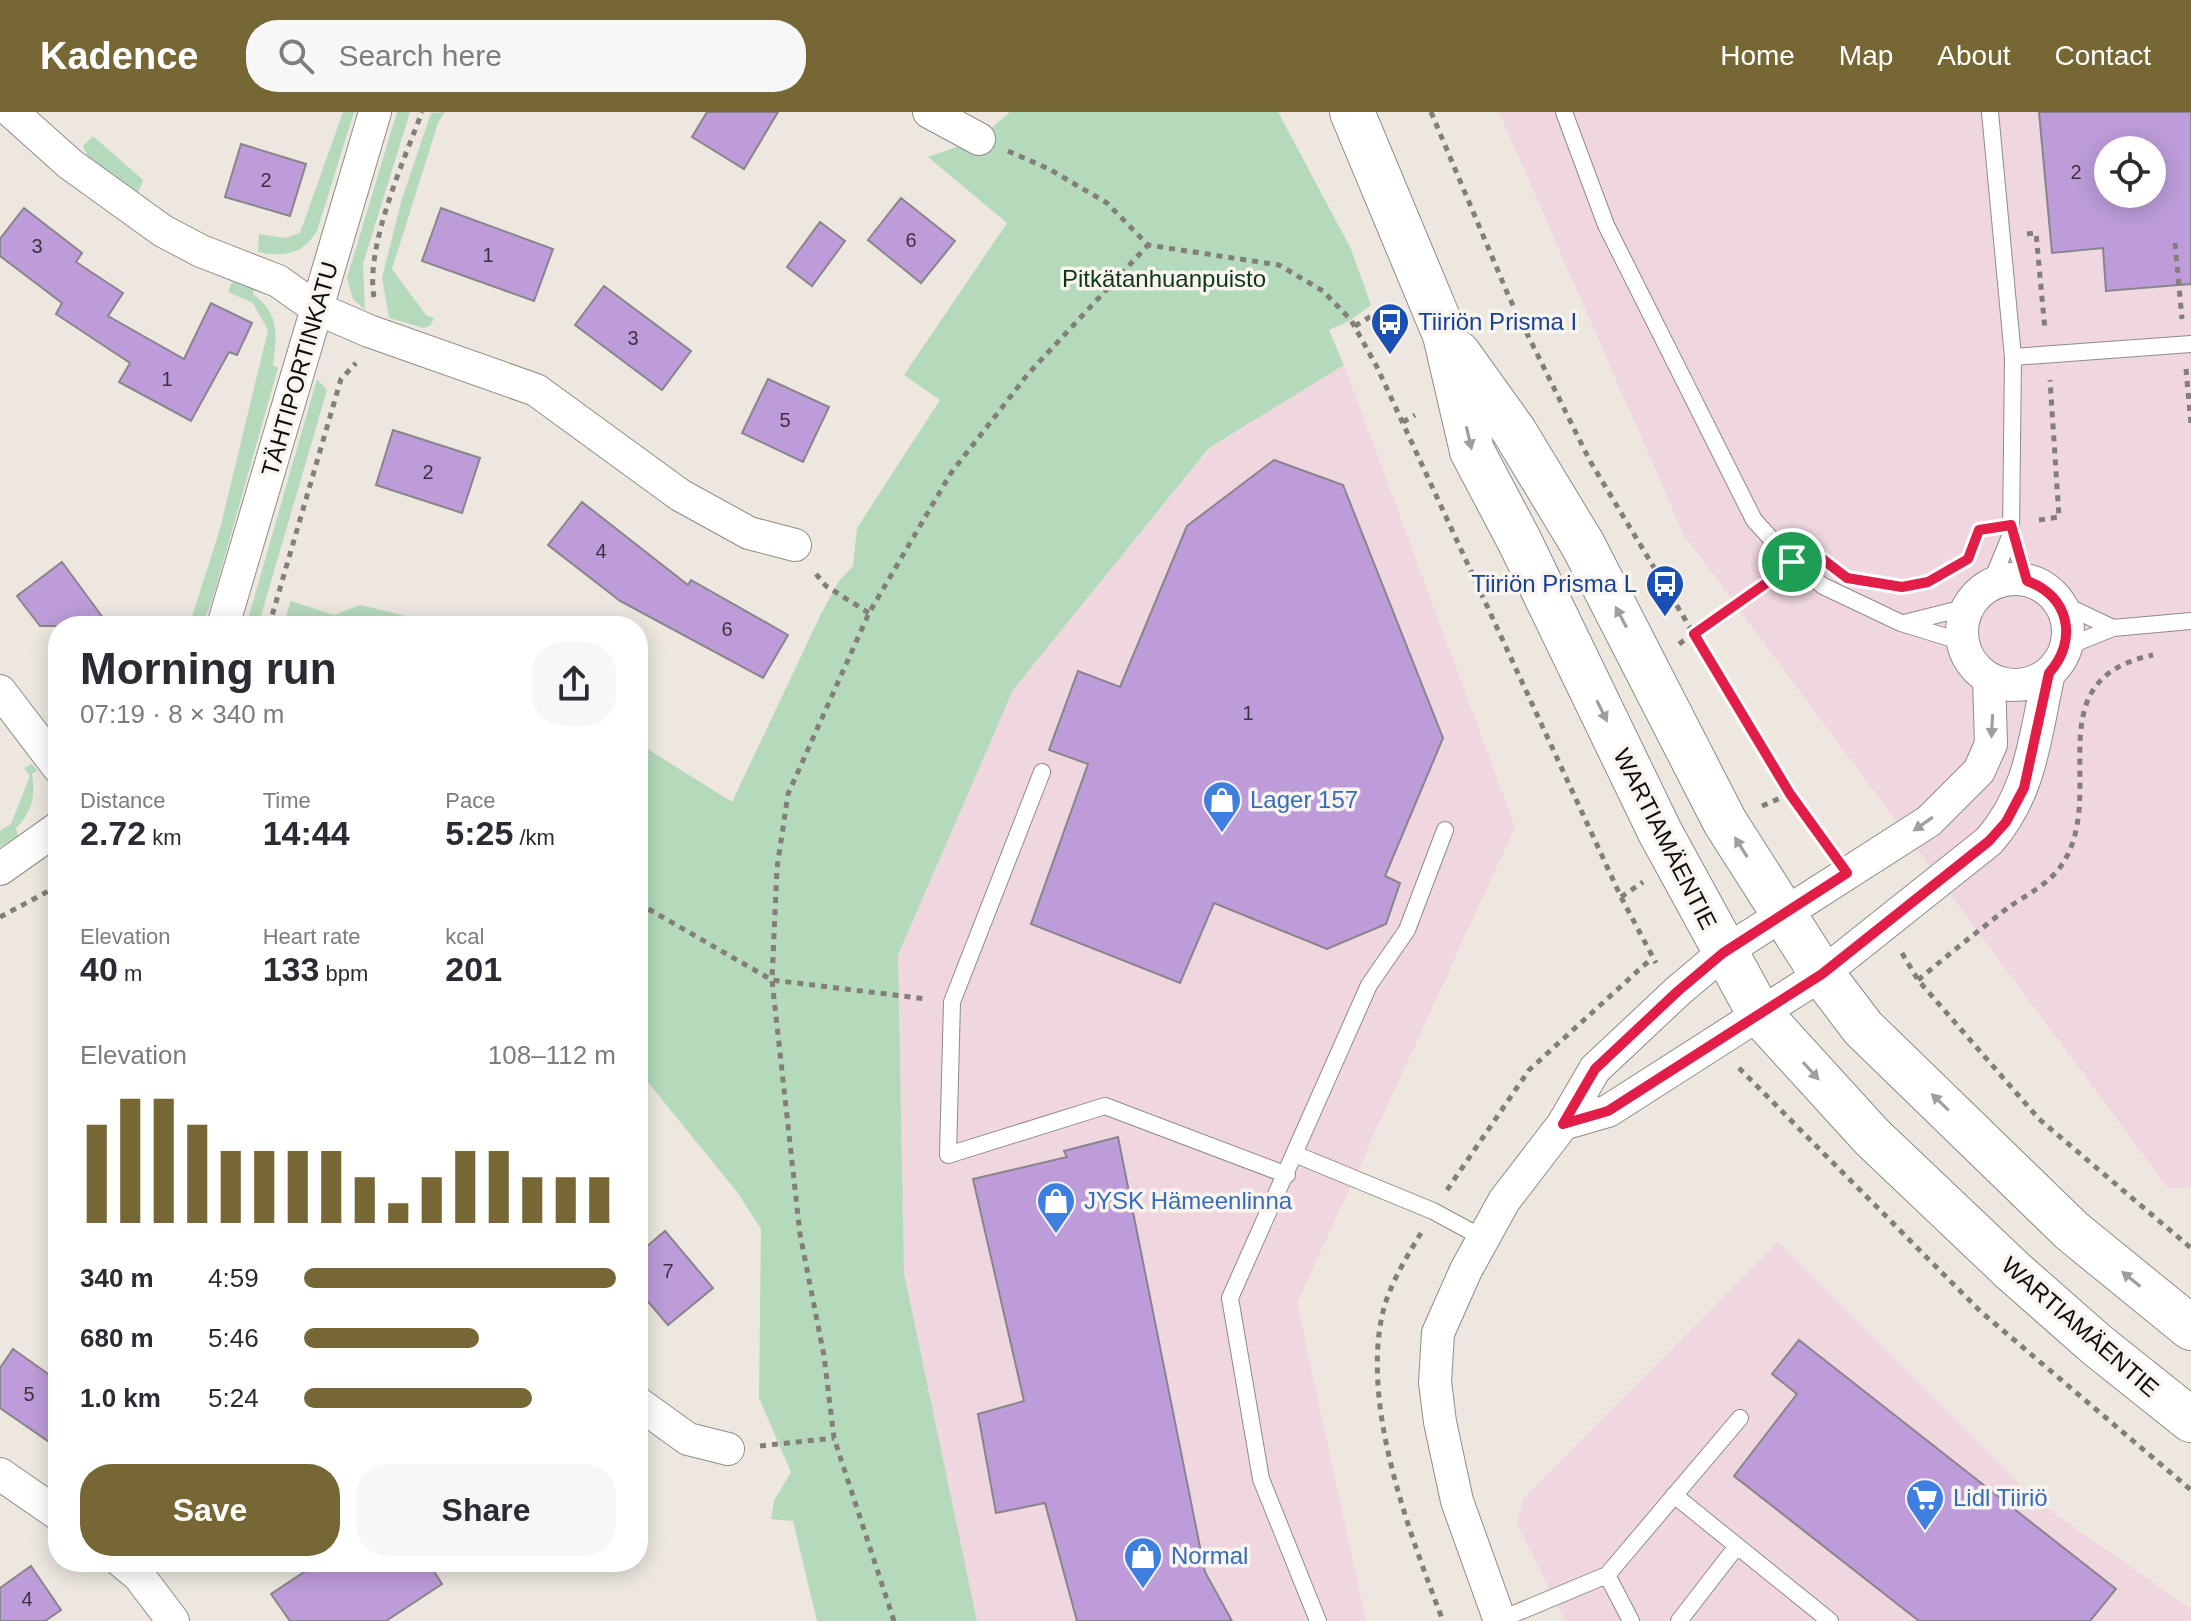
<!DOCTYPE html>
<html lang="en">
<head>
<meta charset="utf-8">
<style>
	body { margin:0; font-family:Arial,sans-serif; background:#f7f7f7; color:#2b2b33; height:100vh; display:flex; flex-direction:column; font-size:30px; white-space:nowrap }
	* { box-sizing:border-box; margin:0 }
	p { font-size:26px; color:#7c7c81 }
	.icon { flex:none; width:44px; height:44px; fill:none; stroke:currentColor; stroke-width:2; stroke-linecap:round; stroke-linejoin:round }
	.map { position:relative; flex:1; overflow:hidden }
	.side { position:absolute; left:48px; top:504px; width:600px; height:956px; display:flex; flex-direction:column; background:#fff; border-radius:32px; box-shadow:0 4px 20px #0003 }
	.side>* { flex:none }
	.buttons { position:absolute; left:2094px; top:24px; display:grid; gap:16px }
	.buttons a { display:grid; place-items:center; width:72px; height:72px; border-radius:50%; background:#fff; box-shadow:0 4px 20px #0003; font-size:40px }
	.pin { position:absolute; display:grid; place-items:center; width:68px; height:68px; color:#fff; margin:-34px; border:4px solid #fff; border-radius:50%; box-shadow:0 2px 8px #0007 }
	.round { display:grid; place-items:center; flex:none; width:84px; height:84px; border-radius:32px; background:#f7f7f7 }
	.head { display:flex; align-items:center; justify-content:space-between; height:136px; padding:0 32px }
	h1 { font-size:44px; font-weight:600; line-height:60px }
	.figures { display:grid; grid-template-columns:repeat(3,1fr); gap:12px; height:136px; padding:8px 32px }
	.figures div { display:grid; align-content:center }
	.figures b { font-size:34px; font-weight:600 }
	.figures small { font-size:22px; font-weight:400 }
	.figures p { font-size:22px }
	.chart { height:224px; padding:16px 32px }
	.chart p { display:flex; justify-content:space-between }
	.chart svg { width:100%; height:144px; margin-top:8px; stroke:#766734; stroke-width:6 }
	.action { display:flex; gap:16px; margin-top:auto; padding:16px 32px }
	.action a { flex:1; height:92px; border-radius:32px; background:#766734; color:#fff; font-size:32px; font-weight:600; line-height:92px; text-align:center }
	.action a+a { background:#f7f7f7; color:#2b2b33 }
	ul { padding:0 32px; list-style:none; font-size:26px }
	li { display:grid; grid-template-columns:128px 96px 1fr; align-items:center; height:60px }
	li i { height:20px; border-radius:10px; background:#766734 }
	header { display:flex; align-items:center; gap:48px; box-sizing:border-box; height:112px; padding:0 40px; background:#766734; color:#fff }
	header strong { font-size:38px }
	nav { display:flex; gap:44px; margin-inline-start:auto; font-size:28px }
	.search { width:560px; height:72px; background:#f7f7f7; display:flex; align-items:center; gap:20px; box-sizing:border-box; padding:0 28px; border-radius:32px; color:#7c7c81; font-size:30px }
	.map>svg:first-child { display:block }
</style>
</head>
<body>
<header>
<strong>Kadence</strong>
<div class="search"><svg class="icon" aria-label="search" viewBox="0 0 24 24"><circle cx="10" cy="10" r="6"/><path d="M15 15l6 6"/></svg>Search here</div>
<nav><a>Home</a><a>Map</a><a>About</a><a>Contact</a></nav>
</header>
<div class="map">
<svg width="2191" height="1509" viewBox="0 0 2191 1509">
	<rect width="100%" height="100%" fill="#ede7e0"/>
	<path fill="#efd6df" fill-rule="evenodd" d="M 1499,0 L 2191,0 L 2191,1075 L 2168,1076 L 1684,423 ZM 2108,38 L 2152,38 L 2152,82 L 2108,82 Z
		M 1344,253 L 1515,715 L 1297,1191 L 1366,1509 L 977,1509 L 904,1161 L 898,843 L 1013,578 L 1210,336 Z
		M 1778,1130 L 2038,1390 L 2191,1497 L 2191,1509 L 1565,1509 L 1517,1413 L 1523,1387 Z"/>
	<path fill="#b5dabb" d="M 343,0 L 354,0 L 317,119 C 302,143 284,145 258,140 L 259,122 L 285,126 L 300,121 Z
		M 397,0 L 410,0 L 363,152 L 365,198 L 353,187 L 347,166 Z
		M 445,0 L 438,11 L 392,157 L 426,203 L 434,206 L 431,213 L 424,216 L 389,206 L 382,166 L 401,90 L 431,1 Z
		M 1010,0 L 1278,0 L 1351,137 L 1371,193 L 1351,208 L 1329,218 L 1344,253 L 1209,336 L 1013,578 L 898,843 L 904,1161 L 977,1509 L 817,1509 L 793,1409 L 771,1407 L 774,1389 L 791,1360 L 759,1286 L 761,1117 L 737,1080 L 638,958 L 638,631 L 732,690 L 821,502 L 839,469 L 853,454 L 857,416 L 940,288 L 904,263 L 1007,111 L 928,45 L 979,27 Z
		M 93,24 L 143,68 L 138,81 L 89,48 L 83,34 Z
		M 232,170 L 254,178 L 253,182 C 280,202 277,222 273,253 L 278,256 L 213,486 L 202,514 L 189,514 L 220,417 L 268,218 L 253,191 L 228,180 Z
		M 317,267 L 327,278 L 258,514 L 246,514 Z
		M 291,489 L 334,503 L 360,493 L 449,514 L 283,514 Z
		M 32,652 L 37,659 L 32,662 C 36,684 32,700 16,716 L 18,724 L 0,735 L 0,719 L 11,712 L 30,664 L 24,656 Z"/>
	<path fill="#bd9cd9" stroke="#88858c" stroke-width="2" fill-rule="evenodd" d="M 707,0 L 778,0 L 744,57 L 692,25 Z
		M 2039,0 L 2191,0 L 2191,172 L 2106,179 L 2103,136 L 2052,141 ZM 2108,38 L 2152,38 L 2152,82 L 2108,82 Z
		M 241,32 L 306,52 L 290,104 L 225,85 Z
		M 901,86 L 955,129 L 921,171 L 868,128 Z
		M 24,96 L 82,141 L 76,150 L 123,181 L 108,204 L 184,247 L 211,191 L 252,211 L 237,243 L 229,240 L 191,309 L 119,270 L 130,251 L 56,202 L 62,191 L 0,144 L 0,127 Z
		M 441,96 L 553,137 L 534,189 L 422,149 Z
		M 820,110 L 845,129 L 812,174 L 787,155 Z
		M 604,174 L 691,239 L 662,278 L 575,213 Z
		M 768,267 L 829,295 L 803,350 L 742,321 Z
		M 393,318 L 480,346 L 462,401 L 376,373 Z
		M 1274,348 L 1343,373 L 1443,626 L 1385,764 L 1400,771 L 1386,812 L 1327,837 L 1214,791 L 1180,871 L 1031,812 L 1088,652 L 1049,638 L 1078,559 L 1120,575 L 1187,414 Z
		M 582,390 L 688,473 L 691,468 L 788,523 L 763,566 L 620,489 L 548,433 Z
		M 62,450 L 109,514 L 40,514 L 17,484 Z
		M 1118,1025 L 1205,1460 L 1232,1509 L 1077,1509 L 1045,1391 L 996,1401 L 978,1302 L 1024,1289 L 973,1067 L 1067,1045 L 1064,1039 Z
		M 665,1119 L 713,1176 L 668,1213 L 638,1178 L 638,1142 Z
		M 1799,1228 L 2116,1477 L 2090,1509 L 1919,1509 L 1734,1364 L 1797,1282 L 1772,1262 Z
		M 13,1237 L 58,1269 L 58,1336 L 0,1296 L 0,1256 Z
		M 319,1450 L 428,1450 L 442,1472 L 386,1509 L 290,1509 L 271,1482 Z
		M 31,1454 L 61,1498 L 45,1509 L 0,1509 L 0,1476 Z"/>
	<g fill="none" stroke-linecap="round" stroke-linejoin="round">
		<defs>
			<path id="lane" d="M 1564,0 L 1606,113 L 1754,408 L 1792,450 L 1823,474 L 1901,511 L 1963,530
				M 1990,0 L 2013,245 L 2011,422 L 2027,469
				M 2013,245 L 2191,232
				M 1990,473 L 2011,422
				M 2058,490 L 2113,516
				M 1904,511 L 1968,495
				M 2066,535 L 2113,516 L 2191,509
				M 1042,660 L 952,890 L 948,1043 L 1105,994 L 1287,1063
				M 1297,1043 L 1433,1099 L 1483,1126
				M 1674,1383 L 1830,1509
				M 1318,1509 L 1261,1367 L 1230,1186 L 1369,873 L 1407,818 L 1445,718
				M 1497,1509 L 1607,1463
				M 1631,1509 L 1607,1463 L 1740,1306
				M 1679,1509 L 1737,1434"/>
			<path id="street" d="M 12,0 L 70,52 L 163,119 L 201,139 L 278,169 L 316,196 L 369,219 L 536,278 L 680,383 L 749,421 L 795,433
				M 929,0 L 979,27
				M1962 520a53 53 0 1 1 106 0a53 53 0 1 1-106 0Z
				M 223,514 L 375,0
				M 0,579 L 58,655
				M 0,757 L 58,716
				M 1563,1012 L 1608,999 L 1822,862 L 1989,729 C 2032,680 2035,623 2049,561
				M 638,1291 L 688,1327 L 728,1337
				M 0,1362 L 58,1402
				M 122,1450 L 139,1464 L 173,1509
				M 1500,1509 L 1457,1389 L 1440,1310 L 1435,1270 L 1438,1221 L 1466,1158 L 1504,1089 L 1563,1012 L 1595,957 L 1678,879 L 1723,841 L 1929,709 L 1979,659 L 1991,632 L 1989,567"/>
			<path id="secondary" d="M 1352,0 L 1445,223 L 1472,339 L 1519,428 L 1660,720 L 1759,901 L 1872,1025 L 2013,1159 L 2097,1233 L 2191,1308
				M 1458,241 L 1514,319 L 1583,433 L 1725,710 L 1822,862 L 1863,916 L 2072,1119 L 2191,1216"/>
		</defs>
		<use href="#lane" stroke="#918b86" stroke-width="18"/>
		<use href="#street" stroke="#918b86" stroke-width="34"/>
		<use href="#secondary" stroke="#918b86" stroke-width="46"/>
		<path stroke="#827e7a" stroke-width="5" stroke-dasharray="6 6" stroke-linecap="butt" d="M 1431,0 L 1509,185 L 1590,349 L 1790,682 L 1828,734
			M 1008,39 L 1049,57 L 1107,91 L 1148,133 L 1279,153 L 1323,179 L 1351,208 L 1377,255 L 1621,785 L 1656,851
			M 2027,122 L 2036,121 L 2045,218
			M 2175,131 L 2182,207
			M 374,185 C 365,135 404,48 422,0
			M 1355,214 L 1373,203
			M 2186,257 L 2191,312
			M 1403,310 L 1415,303
			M 2039,408 L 2059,405 L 2050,268
			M 816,462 L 826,474 L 869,501
			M 1890,474 C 1918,477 1948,464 1969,446
			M 269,514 L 341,267 L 356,251
			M 1679,532 L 1771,466
			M 1762,694 L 1790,682
			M 1621,785 L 1643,770
			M 638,791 L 772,868 L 927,887
			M 0,805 L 58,774
			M 1902,841 L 1918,868 L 2039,1007 L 2191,1136
			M 1918,868 C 1948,843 1978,819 2009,795 C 2025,784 2050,771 2061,754 C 2111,682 2031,568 2153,543
			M 1739,956 L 1980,1199 L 2191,1378
			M 1447,1078 L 1529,958 L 1652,846
			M 1421,1121 C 1406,1146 1388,1175 1382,1204 C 1362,1298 1410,1422 1443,1509
			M 760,1334 L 834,1326
			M 894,1509 L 834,1326 L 824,1244 L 800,1122 L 772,868 L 777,756 L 788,682 L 869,501 L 951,361 L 1028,262 L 1148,133"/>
		<use href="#lane" stroke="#fff" stroke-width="16"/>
		<use href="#street" stroke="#fff" stroke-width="32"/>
		<use href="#secondary" stroke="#fff" stroke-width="44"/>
	</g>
	<defs><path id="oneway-solid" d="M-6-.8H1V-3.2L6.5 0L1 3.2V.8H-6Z" transform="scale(2)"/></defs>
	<g fill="#a09f9e">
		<use href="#oneway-solid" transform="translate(1469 326) rotate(77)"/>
		<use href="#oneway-solid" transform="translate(1621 505) rotate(-118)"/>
		<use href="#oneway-solid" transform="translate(1602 599) rotate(64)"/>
		<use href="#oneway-solid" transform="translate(1992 614) rotate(93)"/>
		<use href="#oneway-solid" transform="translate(1923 712) rotate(145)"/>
		<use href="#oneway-solid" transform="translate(1741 735) rotate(-122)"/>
		<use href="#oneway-solid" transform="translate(1811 959) rotate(48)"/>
		<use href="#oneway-solid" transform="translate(1940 990) rotate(-136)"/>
		<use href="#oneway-solid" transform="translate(2131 1167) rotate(-141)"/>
	</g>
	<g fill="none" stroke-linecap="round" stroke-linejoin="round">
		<defs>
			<path id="route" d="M 2011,413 L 2027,469 C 2070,484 2078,529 2049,561 L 2024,676 L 2006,710 L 1989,729 L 1822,862 L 1608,999 L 1563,1012 L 1595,957 L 1678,879 L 1723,841 L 1847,761 L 1790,682 L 1694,522 L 1812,439 L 1847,466 L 1902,475 L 1928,470 L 1968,447 L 1979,418 Z"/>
		</defs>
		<use href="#route" stroke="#fff" stroke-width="16"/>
		<use href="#route" stroke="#e11d48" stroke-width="10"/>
	</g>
	<defs>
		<symbol id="bus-pin" viewBox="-11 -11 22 30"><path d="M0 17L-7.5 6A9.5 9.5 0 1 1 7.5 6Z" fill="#1a4fb4" stroke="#faf4ee"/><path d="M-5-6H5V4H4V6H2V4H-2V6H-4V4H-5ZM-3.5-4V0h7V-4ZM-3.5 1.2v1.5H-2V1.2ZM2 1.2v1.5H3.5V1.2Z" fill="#fff"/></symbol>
		<symbol id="shop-pin" viewBox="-11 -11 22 30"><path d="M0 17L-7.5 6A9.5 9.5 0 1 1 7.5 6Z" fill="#3f7fe0" stroke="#faf4ee"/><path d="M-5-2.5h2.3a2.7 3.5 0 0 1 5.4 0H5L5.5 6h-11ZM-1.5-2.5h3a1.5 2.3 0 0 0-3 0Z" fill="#fff"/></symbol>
		<symbol id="supermarket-pin" viewBox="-11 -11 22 30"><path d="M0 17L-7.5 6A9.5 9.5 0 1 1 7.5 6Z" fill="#3f7fe0" stroke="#faf4ee"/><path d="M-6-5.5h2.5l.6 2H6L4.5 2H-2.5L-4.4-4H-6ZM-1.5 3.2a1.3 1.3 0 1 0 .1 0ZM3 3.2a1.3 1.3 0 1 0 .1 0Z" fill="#fff"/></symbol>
	</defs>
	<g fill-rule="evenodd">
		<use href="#bus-pin" x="1368" y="188" width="44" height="60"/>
		<use href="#bus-pin" x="1643" y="450" width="44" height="60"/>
		<use href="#shop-pin" x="1200" y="666" width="44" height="60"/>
		<use href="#shop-pin" x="1034" y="1067" width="44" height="60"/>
		<use href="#supermarket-pin" x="1903" y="1364" width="44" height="60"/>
		<use href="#shop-pin" x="1121" y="1422" width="44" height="60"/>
	</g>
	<g text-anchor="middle" stroke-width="7" stroke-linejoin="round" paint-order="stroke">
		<g font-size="20" fill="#3c3240">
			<text x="2076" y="67">2</text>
			<text x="266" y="75">2</text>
			<text x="911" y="135">6</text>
			<text x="37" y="141">3</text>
			<text x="488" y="150">1</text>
			<text x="633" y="233">3</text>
			<text x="167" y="274">1</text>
			<text x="785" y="315">5</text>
			<text x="428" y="367">2</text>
			<text x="601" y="446">4</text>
			<text x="727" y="524">6</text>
			<text x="1248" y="608">1</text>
			<text x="668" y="1166">7</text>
			<text x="29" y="1289">5</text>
			<text x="27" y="1494">4</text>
		</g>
		<g font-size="24" fill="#0a3819" stroke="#faf4ee">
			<text x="1164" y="175">Pitkätanhuanpuisto</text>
		</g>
		<g font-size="24" fill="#164399" stroke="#faf4ee" text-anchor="start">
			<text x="1418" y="218">Tiiriön Prisma I</text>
			<text x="1637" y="480" text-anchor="end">Tiiriön Prisma L</text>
		</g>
		<g font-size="24" fill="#110f0d" stroke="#faf4ee">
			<text transform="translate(300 257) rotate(-74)" y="8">TÄHTIPORTINKATU</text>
			<text transform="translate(1665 727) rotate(63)" y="8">WARTIAMÄENTIE</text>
			<text transform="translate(2080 1215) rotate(41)" y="8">WARTIAMÄENTIE</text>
		</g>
		<g font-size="24" fill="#366cbe" stroke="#faf4ee" text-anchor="start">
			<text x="1250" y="696">Lager 157</text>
			<text x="1084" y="1097">JYSK Hämeenlinna</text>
			<text x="1953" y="1394">Lidl Tiiriö</text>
			<text x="1171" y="1452">Normal</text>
		</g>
	</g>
</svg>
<div class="buttons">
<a><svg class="icon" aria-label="locate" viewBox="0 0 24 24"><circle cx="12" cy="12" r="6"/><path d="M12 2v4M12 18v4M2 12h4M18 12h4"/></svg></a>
</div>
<div class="pin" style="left:1792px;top:450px;background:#1e9e55"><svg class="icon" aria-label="arrive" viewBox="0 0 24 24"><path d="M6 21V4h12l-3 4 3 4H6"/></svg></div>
<section class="side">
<div class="head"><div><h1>Morning run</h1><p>07:19 · 8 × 340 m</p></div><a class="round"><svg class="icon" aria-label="share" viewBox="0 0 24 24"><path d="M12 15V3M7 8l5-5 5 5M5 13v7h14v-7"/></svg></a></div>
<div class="figures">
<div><p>Distance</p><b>2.72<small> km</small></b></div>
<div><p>Time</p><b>14:44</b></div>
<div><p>Pace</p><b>5:25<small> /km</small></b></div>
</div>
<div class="figures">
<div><p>Elevation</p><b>40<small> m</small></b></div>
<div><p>Heart rate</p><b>133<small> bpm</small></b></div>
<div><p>kcal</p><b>201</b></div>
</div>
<div class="chart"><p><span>Elevation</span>108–112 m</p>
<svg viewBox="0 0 160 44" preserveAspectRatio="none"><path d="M5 44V14M15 44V6M25 44V6M35 44V14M45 44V22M55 44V22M65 44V22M75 44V22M85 44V30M95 44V38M105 44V30M115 44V22M125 44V22M135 44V30M145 44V30M155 44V30"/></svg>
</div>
<ul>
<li><b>340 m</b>4:59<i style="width:100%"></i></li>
<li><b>680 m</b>5:46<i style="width:56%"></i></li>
<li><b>1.0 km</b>5:24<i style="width:73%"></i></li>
</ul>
<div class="action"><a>Save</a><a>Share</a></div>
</section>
</div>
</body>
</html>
